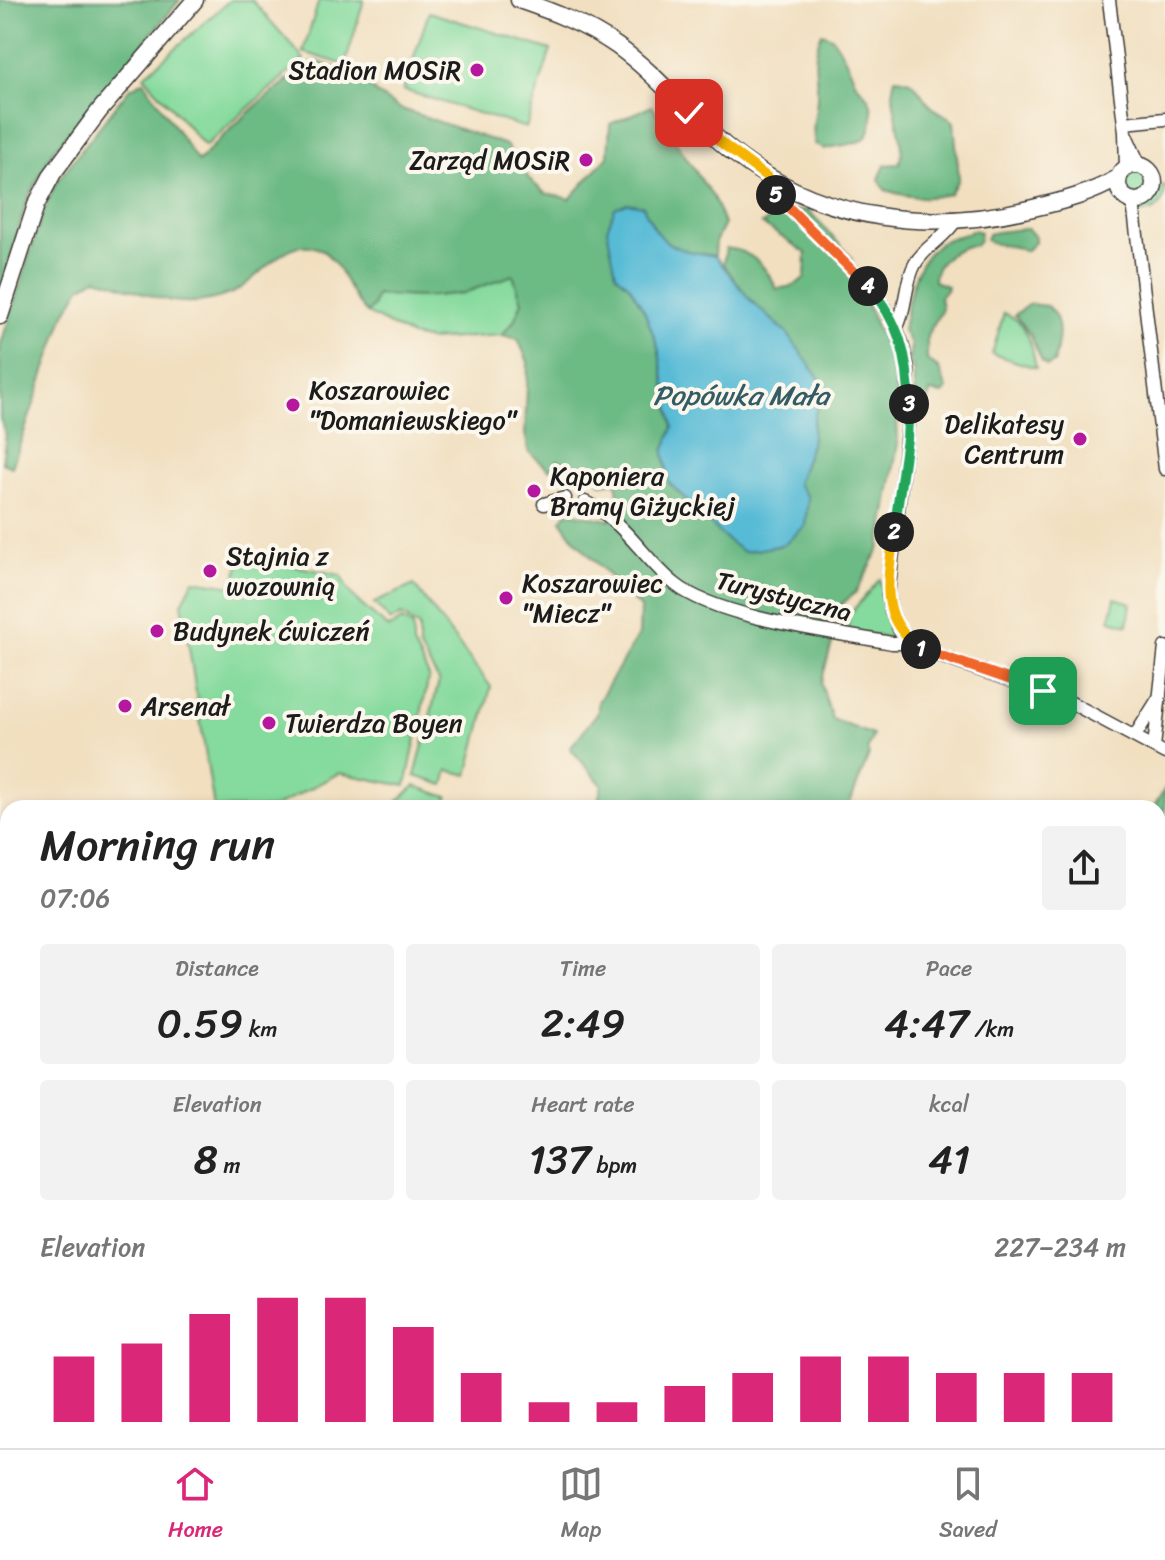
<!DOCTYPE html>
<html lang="en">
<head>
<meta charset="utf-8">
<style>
	body { margin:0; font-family:Sriracha,sans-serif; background:#f2f2f2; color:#222; height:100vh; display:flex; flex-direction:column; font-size:30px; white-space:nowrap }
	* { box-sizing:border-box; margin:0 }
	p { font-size:26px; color:#767676 }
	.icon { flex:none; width:44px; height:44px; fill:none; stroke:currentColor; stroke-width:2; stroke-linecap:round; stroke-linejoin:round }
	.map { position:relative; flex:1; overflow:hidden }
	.side { position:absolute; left:0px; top:800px; width:1166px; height:648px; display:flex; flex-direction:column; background:#fff; border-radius:24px 24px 0 0; box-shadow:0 4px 12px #0003 }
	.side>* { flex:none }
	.pin { position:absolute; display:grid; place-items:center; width:68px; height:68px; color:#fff; margin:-34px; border-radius:16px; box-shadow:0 4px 12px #0006 }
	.km { position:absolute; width:40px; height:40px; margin:-20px; border-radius:50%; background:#222; color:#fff; font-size:22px; line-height:40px; text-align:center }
	.round { display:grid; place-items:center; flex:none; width:84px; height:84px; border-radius:8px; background:#f2f2f2 }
	.headline { display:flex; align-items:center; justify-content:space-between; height:136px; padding:0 40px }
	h1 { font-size:44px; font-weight:600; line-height:60px }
	.stats { display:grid; grid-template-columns:repeat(3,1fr); gap:12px; height:136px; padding:8px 40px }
	.stats div { display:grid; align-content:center; border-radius:8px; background:#f2f2f2; text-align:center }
	.stats b { font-size:40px; font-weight:600 }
	.stats small { font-size:22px; font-weight:400 }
	.stats p { font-size:22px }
	.chart { height:224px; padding:16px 40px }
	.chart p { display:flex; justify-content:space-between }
	.chart svg { width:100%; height:144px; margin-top:8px; stroke:#db2777; stroke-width:6 }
	.tab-bar { display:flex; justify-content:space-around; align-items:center; height:112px; border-top:2px solid #e0e0e0; background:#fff; font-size:22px; color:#767676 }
	.tab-bar a { display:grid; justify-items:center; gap:4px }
	.tab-bar .selected { color:#db2777 }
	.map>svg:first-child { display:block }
</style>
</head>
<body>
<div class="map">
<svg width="1165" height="1448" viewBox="0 0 1165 1448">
	<rect width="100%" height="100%" fill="#fbf7ec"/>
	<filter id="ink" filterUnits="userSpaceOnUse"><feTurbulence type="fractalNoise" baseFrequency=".0125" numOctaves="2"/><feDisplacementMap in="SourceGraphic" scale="16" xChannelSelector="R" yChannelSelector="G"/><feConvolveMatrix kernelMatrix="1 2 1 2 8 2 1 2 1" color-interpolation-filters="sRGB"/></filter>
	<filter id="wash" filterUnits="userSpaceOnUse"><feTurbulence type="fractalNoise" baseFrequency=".006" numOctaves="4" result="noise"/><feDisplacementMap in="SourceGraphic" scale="32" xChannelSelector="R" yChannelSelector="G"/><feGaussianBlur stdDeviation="1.8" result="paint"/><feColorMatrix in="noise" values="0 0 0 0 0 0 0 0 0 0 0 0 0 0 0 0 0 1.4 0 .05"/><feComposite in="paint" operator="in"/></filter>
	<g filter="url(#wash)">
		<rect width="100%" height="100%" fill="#f1dfc0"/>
		<path fill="#85da9d" stroke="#507b5c" stroke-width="2" d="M 230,0 L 252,0 L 304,59 L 205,146 L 144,76 Z
			M 319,0 L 364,0 L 345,65 L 303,52 Z
			M 429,12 L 551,50 L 526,128 L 403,90 Z
			M1124 183a12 12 0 1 1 24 0a12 12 0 1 1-24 0Z
			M 1165,185 C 1165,202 1158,213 1140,213 C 1141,208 1160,189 1165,185 Z
			M 513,275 L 522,302 L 514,321 L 502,335 L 429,340 L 411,336 L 367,313 L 373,306 L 376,295 L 424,297 L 463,293 Z
			M 1004,313 C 1028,322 1032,346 1036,368 L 992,354 Z
			M 242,556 L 341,575 C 350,600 369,611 389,628 L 402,620 L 413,626 L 413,645 L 429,676 L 406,786 L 339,773 L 273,808 L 214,808 L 182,603 L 194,580 L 233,586 Z
			M 880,579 L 886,614 L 897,639 L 855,632 L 849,630 L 847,617 Z
			M 414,585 L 491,687 L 468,775 L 448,770 L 444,785 L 415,776 L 439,681 L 419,647 L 419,627 L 402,615 L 391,621 L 374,603 Z
			M 1115,598 L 1131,603 L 1128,625 L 1110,620 Z
			M 415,786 L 448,797 L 446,808 L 390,808 Z
			M 0,851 L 8,862 L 8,1027 L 0,998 L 0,914 L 7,904 L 0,892 Z
			M 8,1352 L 8,1440 L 75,1440 L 72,1441 L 73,1445 L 85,1440 L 147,1440 L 130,1448 L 0,1448 L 0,1353 Z"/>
		<path fill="#6cba84" stroke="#446b50" stroke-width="2" d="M 0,0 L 180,0 L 52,152 L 27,200 L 0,294 Z
			M 822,33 L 832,37 C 842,51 849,65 855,81 C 858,87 863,90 867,96 C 875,107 874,134 861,141 C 857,144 833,146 824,149 L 815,144 C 811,125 816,116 817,98 C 818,73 810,59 822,33 Z
			M 315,61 L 359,75 L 377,94 L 399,108 L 506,145 L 530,180 L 545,193 L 570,199 L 608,156 L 610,124 L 652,106 L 714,199 L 724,224 L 716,240 L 715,256 C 671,249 662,247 642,206 L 616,274 L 629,285 L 644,310 L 658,347 L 673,427 L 664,452 L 669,483 L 699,511 L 797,484 L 811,444 L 814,418 L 787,333 L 751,301 L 723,264 L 726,248 C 752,251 765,265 777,289 L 793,286 L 805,278 L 806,253 L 762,224 L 778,214 L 808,210 L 851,257 L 856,280 L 889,355 L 896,393 L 898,443 L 880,548 L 856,592 L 824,619 L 832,643 L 821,683 L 832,719 L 873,735 L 867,751 L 869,755 L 848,808 L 596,808 L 602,785 L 570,748 L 598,712 L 598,702 L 639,634 L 640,608 L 575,540 L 561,520 L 567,512 L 609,520 L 621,513 L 616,482 L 601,484 L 593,472 L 558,460 L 550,470 L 529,452 L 525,434 L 528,362 L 518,339 L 502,335 L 514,321 L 522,302 L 513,275 L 464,293 L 424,297 L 376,295 L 373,306 L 367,313 C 349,297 340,260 321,250 C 286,231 260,281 232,293 C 176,316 148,291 96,278 L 81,287 L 65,314 L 12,467 L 2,463 L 6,436 L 0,419 L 0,347 L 42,216 L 55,184 L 129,89 L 144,81 L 198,162 C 233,124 272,90 315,61 Z
			M 895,78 C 919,79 916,91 931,106 C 938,112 947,115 954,122 L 959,178 L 950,194 C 927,200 908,197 885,190 L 879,179 L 885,165 L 898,164 C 911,147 886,104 895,78 Z
			M 1021,229 L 1028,229 L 1035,237 L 1035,242 L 1026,251 C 1012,243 998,248 986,240 L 988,234 C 998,231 1010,231 1021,229 Z
			M 973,230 L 980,232 L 979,240 L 975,245 C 957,246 933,262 934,281 L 947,286 L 946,290 L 940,297 L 942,309 L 927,336 L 927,360 L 939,369 L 947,389 L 943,394 L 930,392 L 928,402 L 924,405 L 915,402 L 913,368 L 909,361 L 911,345 L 903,330 C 908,301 913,263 938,244 C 949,236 963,237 973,230 Z
			M 1029,304 L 1047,306 C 1065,320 1058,344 1054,363 L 1047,366 L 1042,362 L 1030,334 L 1015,315 Z
			M 1165,788 L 1165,1031 L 1158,1044 L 1158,808 L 1153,808 Z
			M 0,1078 L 3,1092 L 8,1091 L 8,1272 L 4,1271 L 0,1259 Z"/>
		<path fill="#58bbd6" stroke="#3a6c79" stroke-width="2" d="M 627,203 L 643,206 C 662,248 672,249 715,256 L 751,301 L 787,333 L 824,385 L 814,418 L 811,444 L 797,484 L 808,497 L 805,526 L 784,545 L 744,552 L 729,542 L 669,483 L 664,452 L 673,427 L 658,347 L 644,310 L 629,285 L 616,274 L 607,229 L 615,208 Z
			M 1158,1257 L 1165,1261 L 1165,1393 L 1158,1405 Z
			M 1165,1413 L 1165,1448 L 201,1448 L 210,1440 L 1158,1440 L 1158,1425 Z"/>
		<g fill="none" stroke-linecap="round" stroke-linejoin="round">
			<path stroke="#58bbd6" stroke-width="3" d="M 139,1448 L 153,1440"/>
		</g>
	</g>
	<g filter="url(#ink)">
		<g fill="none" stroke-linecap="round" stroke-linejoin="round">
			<defs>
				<path id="minor" d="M 1109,0 L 1125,132 L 1126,168
					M 1124,123 L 1165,119
					M 1126,135 L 1140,166
					M 767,177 L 771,190 L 870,288 L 893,320 L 902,343 L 908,368 L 908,425 L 888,595 L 891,611 L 899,629 L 922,650 L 1064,699 L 1165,753
					M 1133,202 L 1165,469
					M 897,327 C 907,307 904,284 915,264 C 925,246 945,238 955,221
					M 585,502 C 623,519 643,558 675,584 C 716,618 838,633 892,643 L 913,643
					M 544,504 L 565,498
					M 1135,736 L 1160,696
					M 1154,747 L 1165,647
					M 1158,1050 L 1165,1038
					M 0,1346 L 8,1345"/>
				<path id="major" d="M 519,0 C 554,12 587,25 617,46 C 662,78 695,124 739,157 C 825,222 930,233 1033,208 C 1063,201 1091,194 1118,178
					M1118 183a18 18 0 1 1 36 0a18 18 0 1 1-36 0Z
					M 0,316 L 36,205 L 53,173 L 100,110 L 195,0"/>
			</defs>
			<use href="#minor" stroke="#3c3935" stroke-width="15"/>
			<use href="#major" stroke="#3c3935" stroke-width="19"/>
			<use href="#minor" stroke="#fff" stroke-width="12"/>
			<use href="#major" stroke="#fff" stroke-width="16"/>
			<defs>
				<path id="rail" d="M 1158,1159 L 1165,1162
					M 159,1448 L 173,1440"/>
			</defs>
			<use href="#rail" stroke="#1c1c1c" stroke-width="6"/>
			<use href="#rail" stroke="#fbf7ec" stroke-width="3" stroke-dasharray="9" stroke-linecap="butt"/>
		</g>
	</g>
	<g fill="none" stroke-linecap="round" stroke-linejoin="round" filter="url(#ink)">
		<defs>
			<path id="split-1" d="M 921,649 L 1043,691"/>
			<path id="split-2" d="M 894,532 C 889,579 876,617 921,649"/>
			<path id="split-3" d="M 894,532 L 907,439 L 909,404"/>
			<path id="split-4" d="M 868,286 C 899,320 909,358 909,404"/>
			<path id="split-5" d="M 776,195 L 868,286"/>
			<path id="split-6" d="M 689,113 L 724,145 L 767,177 L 771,190 L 776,195"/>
		</defs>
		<use href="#split-1" stroke="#fff" stroke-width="16"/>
		<use href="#split-2" stroke="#fff" stroke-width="16"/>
		<use href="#split-3" stroke="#fff" stroke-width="16"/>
		<use href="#split-4" stroke="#fff" stroke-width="16"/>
		<use href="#split-5" stroke="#fff" stroke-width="16"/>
		<use href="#split-6" stroke="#fff" stroke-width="16"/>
		<use href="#split-1" stroke="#f0652b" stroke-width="10"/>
		<use href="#split-2" stroke="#f5b400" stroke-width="10"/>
		<use href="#split-3" stroke="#22a559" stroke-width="10"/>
		<use href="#split-4" stroke="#22a559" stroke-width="10"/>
		<use href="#split-5" stroke="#f0652b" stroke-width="10"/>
		<use href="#split-6" stroke="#f5b400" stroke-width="10"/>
	</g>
	<g fill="#b5179e" stroke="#fbf7ec" stroke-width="3">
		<circle cx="477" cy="70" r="8"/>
		<circle cx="586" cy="160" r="8"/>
		<circle cx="293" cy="405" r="8"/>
		<circle cx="1080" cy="439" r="8"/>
		<circle cx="534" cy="491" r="8"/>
		<circle cx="210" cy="571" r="8"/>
		<circle cx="506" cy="598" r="8"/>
		<circle cx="157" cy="631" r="8"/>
		<circle cx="125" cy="706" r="8"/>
		<circle cx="269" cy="723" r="8"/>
	</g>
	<g text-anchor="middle" stroke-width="8" stroke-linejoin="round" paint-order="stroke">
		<g font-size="26" fill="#1c1c1c" stroke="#fbf7ec" text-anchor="start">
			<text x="461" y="79" text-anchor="end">Stadion MOSiR</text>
			<text x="570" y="169" text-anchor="end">Zarząd MOSiR</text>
			<text x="309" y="399">Koszarowiec<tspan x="309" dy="30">"Domaniewskiego"</tspan></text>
			<text x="1064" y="433" text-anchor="end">Delikatesy<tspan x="1064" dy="30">Centrum</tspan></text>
			<text x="550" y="485">Kaponiera<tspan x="550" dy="30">Bramy Giżyckiej</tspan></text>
			<text x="226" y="565">Stajnia z<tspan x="226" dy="30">wozownią</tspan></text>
			<text x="522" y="592">Koszarowiec<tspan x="522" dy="30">"Miecz"</tspan></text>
			<text x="173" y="640">Budynek ćwiczeń</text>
			<text x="141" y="715">Arsenał</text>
			<text x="285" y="732">Twierdza Boyen</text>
		</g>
		<g font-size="26" fill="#1c1c1c" stroke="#fbf7ec">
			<text transform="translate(784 596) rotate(14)" y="9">Turystyczna</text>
		</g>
		<g font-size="28" font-style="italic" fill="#345c66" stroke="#fbf7ec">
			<text x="741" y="405">Popówka Mała</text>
		</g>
	</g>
</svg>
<div class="pin" style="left:1043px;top:691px;background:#1e9e55"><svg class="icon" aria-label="arrive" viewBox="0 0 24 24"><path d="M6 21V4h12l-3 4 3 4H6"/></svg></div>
<div class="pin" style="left:689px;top:113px;background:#d93025"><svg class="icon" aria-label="check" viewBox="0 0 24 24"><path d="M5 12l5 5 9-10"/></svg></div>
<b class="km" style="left:921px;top:649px">1</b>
<b class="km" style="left:894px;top:532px">2</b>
<b class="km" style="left:909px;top:404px">3</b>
<b class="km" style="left:868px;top:286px">4</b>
<b class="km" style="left:776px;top:195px">5</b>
<section class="side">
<div class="headline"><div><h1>Morning run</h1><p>07:06</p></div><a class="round"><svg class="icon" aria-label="share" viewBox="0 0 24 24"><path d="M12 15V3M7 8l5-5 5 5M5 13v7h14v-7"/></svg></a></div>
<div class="stats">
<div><p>Distance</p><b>0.59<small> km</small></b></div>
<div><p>Time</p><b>2:49</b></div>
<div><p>Pace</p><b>4:47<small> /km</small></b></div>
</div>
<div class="stats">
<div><p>Elevation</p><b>8<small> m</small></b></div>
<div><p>Heart rate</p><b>137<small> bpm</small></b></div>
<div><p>kcal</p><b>41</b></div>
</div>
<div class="chart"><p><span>Elevation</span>227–234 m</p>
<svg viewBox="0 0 160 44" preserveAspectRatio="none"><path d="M5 44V24M15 44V20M25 44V11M35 44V6M45 44V6M55 44V15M65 44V29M75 44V38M85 44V38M95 44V33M105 44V29M115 44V24M125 44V24M135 44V29M145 44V29M155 44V29"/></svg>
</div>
</section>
</div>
<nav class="tab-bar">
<a class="selected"><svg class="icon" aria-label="home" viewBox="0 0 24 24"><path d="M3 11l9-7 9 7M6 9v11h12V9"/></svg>Home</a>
<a><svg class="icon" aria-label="map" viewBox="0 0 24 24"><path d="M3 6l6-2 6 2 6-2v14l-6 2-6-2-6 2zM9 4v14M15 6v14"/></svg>Map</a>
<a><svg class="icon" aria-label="saved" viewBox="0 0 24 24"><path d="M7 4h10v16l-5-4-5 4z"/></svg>Saved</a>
</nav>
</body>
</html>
